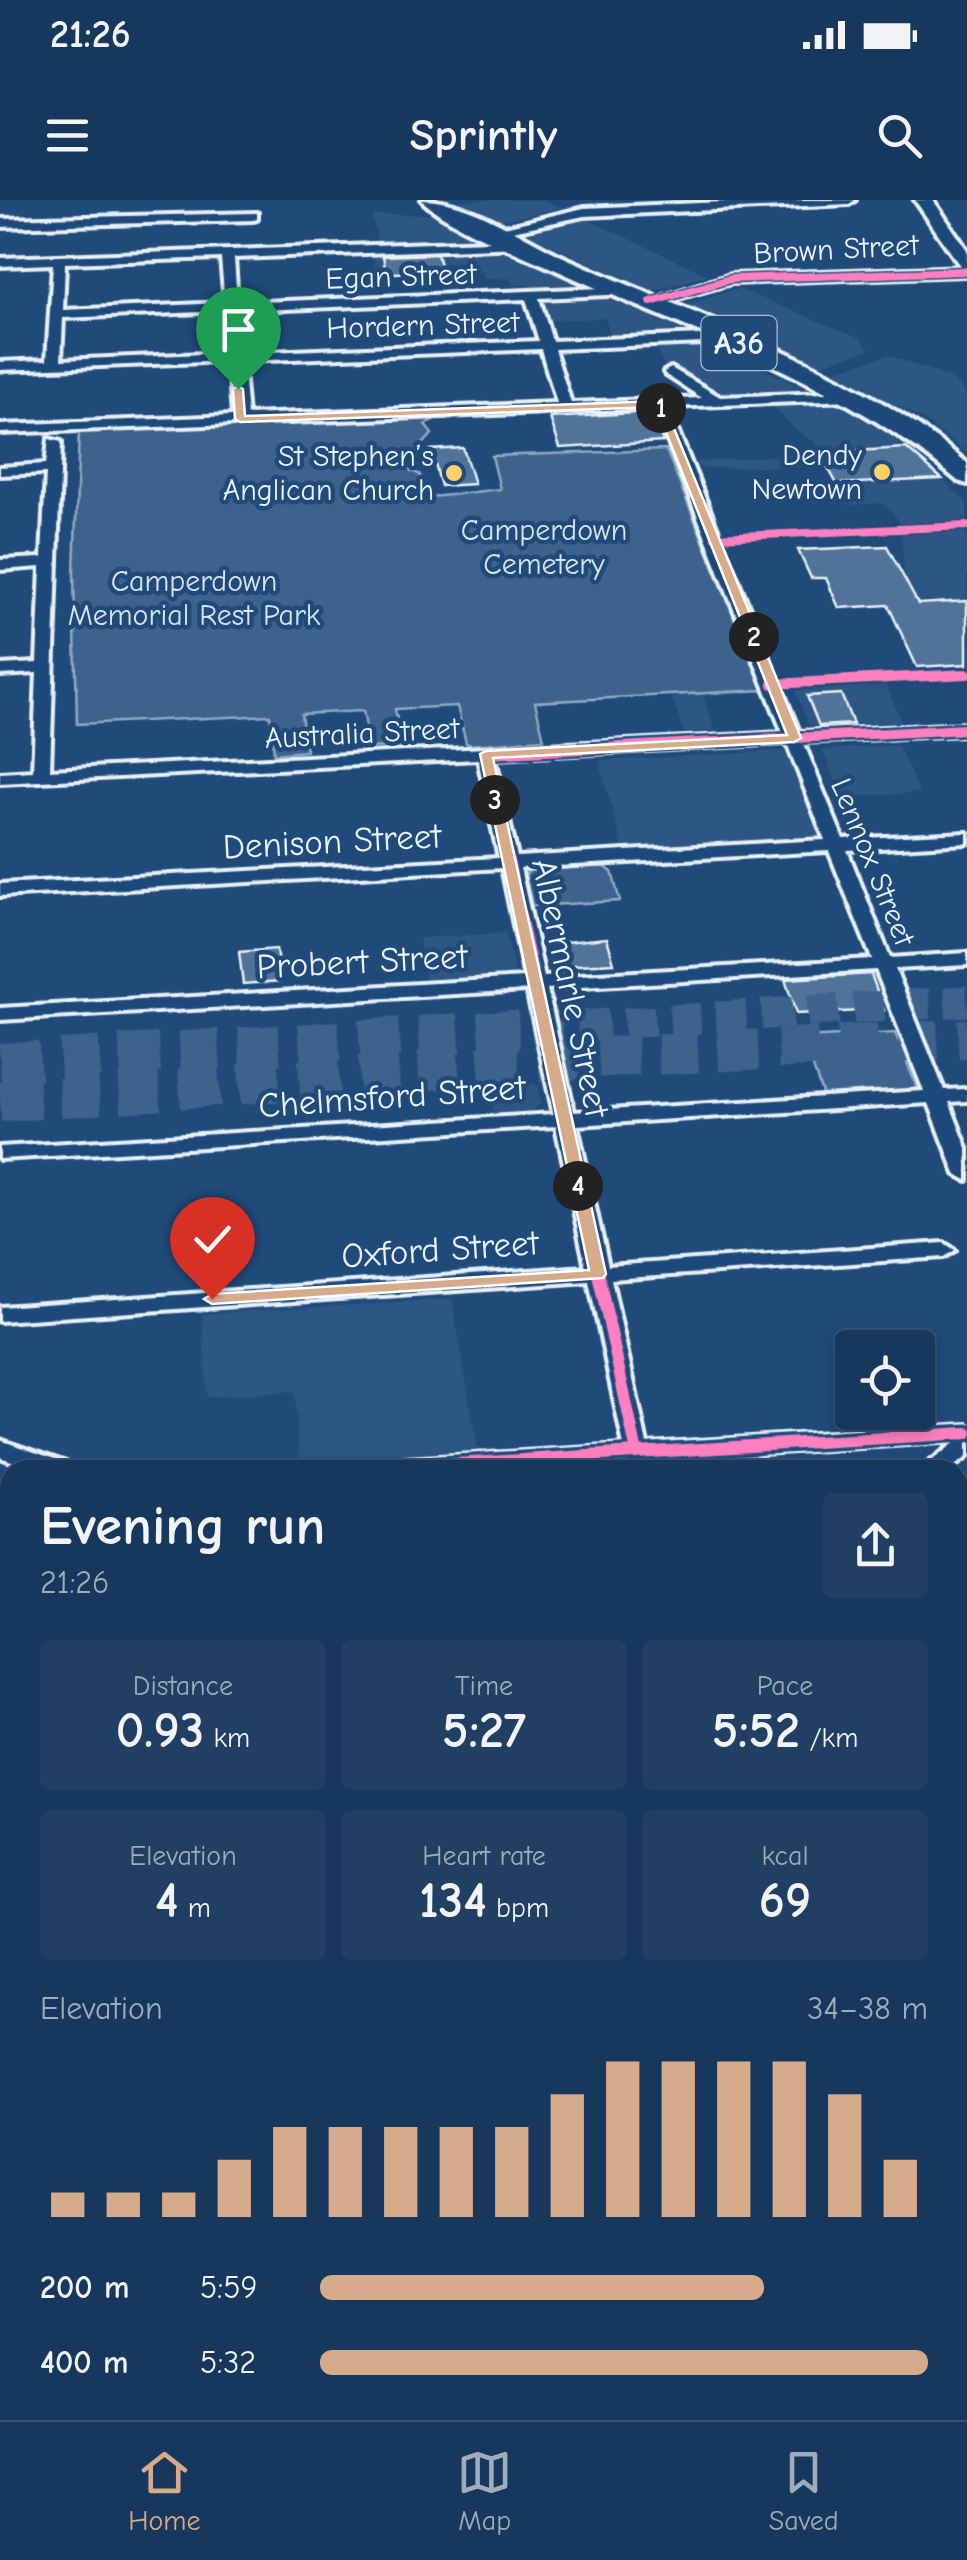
<!DOCTYPE html>
<html lang="en">
<head>
<meta charset="utf-8">
<style>
	body { margin:0; font-family:"Comic Neue",sans-serif; background:#203f62; color:#f1f3f6; height:100vh; display:flex; flex-direction:column; font-size:38px; white-space:nowrap }
	* { box-sizing:border-box; margin:0 }
	p { font-size:32px; color:#9eacbb }
	.icon { flex:none; width:55px; height:55px; fill:none; stroke:currentColor; stroke-width:2; stroke-linecap:round; stroke-linejoin:round }
	.map { position:relative; flex:1; overflow:hidden }
	.drawer { position:absolute; left:0px; top:1260px; width:968px; height:960px; display:flex; flex-direction:column; background:#17385c; border-radius:30px 30px 0 0; box-shadow:0 5px 15px #0003,0 0 0 2px #365272 }
	.drawer>* { flex:none }
	.fabs { position:absolute; left:835px; top:1130px; display:grid; gap:20px }
	.fabs a { display:grid; place-items:center; width:100px; height:100px; border-radius:10px; background:#17385c; box-shadow:0 5px 15px #0003,0 0 0 2px #365272; font-size:50px }
	.pin { position:absolute; display:grid; place-items:center; width:85px; height:85px; color:#fff; margin:-102px -42px; border-radius:50% 50% 50% 0; rotate:-45deg; box-shadow:0 0 10px #0007 }
	.pin .icon { rotate:45deg }
	.km { position:absolute; width:50px; height:50px; margin:-25px; border-radius:50%; background:#222; color:#fff; font-size:28px; line-height:50px; text-align:center }
	.round { display:grid; place-items:center; flex:none; width:105px; height:105px; border-radius:10px; background:#203f62 }
	.summary { display:flex; align-items:center; justify-content:space-between; height:170px; padding:0 40px }
	h1 { font-size:55px; font-weight:700; line-height:75px }
	.stats { display:grid; grid-template-columns:repeat(3,1fr); gap:15px; height:170px; padding:10px 40px }
	.stats div { display:grid; align-content:center; border-radius:10px; background:#203f62; text-align:center }
	.stats b { font-size:50px; font-weight:700 }
	.stats small { font-size:28px; font-weight:400 }
	.stats p { font-size:28px }
	.chart { height:280px; padding:20px 40px }
	.chart p { display:flex; justify-content:space-between }
	.chart svg { width:100%; height:180px; margin-top:10px; stroke:#d6ab8b; stroke-width:6 }
	ul { padding:0 40px; list-style:none; font-size:32px }
	li { display:grid; grid-template-columns:160px 120px 1fr; align-items:center; height:75px }
	li i { height:25px; border-radius:12px; background:#d6ab8b }
	.status { display:flex; justify-content:space-between; align-items:center; height:70px; padding:0 50px; background:#17385c; direction:ltr }
	.status svg { height:28px; fill:currentColor }
	header { display:flex; justify-content:space-between; align-items:center; height:130px; padding:0 40px; background:#17385c; font-size:45px; font-weight:700 }
	.dock { display:flex; justify-content:space-around; align-items:center; height:140px; border-top:2px solid #365272; background:#17385c; font-size:28px; color:#9eacbb }
	.dock a { display:grid; justify-items:center; gap:5px }
	.dock .current { color:#d6ab8b }
	.map>svg:first-child { display:block }
</style>
</head>
<body>
<div class="status"><b>21:26</b><svg viewBox="0 0 49 12"><path d="M0 12V9h3v3zM5 12V6h3v6zM10 12V3h3v9zM15 12V0h3v12zM26 1h20v11H26zM47 4h2v5h-2z"/></svg></div>
<header><svg class="icon" aria-label="menu" viewBox="0 0 24 24"><path d="M4 6h16M4 12h16M4 18h16"/></svg>Sprintly<svg class="icon" aria-label="search" viewBox="0 0 24 24"><circle cx="10" cy="10" r="6"/><path d="M15 15l6 6"/></svg></header>
<div class="map">
<svg width="967" height="2220" viewBox="0 0 967 2220">
	<rect width="100%" height="100%" fill="#1f4a7a"/>
	<filter id="ink" filterUnits="userSpaceOnUse"><feTurbulence type="fractalNoise" baseFrequency=".01" numOctaves="2"/><feDisplacementMap in="SourceGraphic" scale="20" xChannelSelector="R" yChannelSelector="G"/><feConvolveMatrix kernelMatrix="1 2 1 2 8 2 1 2 1" color-interpolation-filters="sRGB"/></filter>
	<g filter="url(#ink)">
		<path fill="#2e5683" d="M 460,0 L 545,0 L 561,8 L 499,21 Z
			M 431,14 L 485,42 L 378,45 L 372,15 Z
			M 582,17 L 708,75 L 653,91 L 523,33 Z
			M 505,48 L 592,90 L 526,93 L 527,85 L 513,86 L 510,78 L 484,79 L 483,72 L 473,72 L 471,64 L 455,62 L 444,62 L 442,72 L 377,76 L 372,52 Z
			M 739,89 L 861,138 L 870,149 L 818,165 L 686,104 Z
			M 606,97 L 695,136 L 612,140 L 605,118 L 548,120 L 541,99 Z
			M 711,144 L 813,193 L 718,196 L 666,168 L 654,146 Z
			M 888,155 L 951,178 L 963,191 L 967,196 L 967,253 L 925,221 L 832,171 Z
			M 832,202 L 867,220 L 922,260 L 967,303 L 967,401 L 917,401 L 905,378 L 900,324 L 894,314 L 882,303 L 848,305 L 826,266 L 700,268 L 697,262 L 820,252 L 816,243 L 796,230 L 772,205 Z
			M 886,485 L 902,522 L 809,526 L 795,490 Z
			M 702,493 L 715,531 L 684,533 L 671,495 Z
			M 898,545 L 919,593 L 842,597 L 822,550 Z
			M 779,551 L 790,554 L 821,639 L 623,649 L 599,561 Z
			M 506,733 L 515,775 L 426,780 L 419,738 Z
			M 537,884 L 541,904 L 529,912 L 494,913 L 488,886 Z
			M 452,1099 L 478,1250 L 299,1261 L 295,1191 L 207,1197 L 202,1114 Z"/>
		<path fill="#3c628c" stroke="#92aac2" stroke-width="2.5" d="M 427,215 L 433,220 L 425,225 L 432,234 L 419,249 L 404,254 L 411,271 L 419,274 L 426,285 L 417,294 L 424,298 L 500,289 L 492,256 L 666,250 L 764,490 L 535,502 L 544,539 L 471,545 L 466,543 L 457,506 L 395,509 L 402,546 L 370,548 L 363,511 L 301,514 L 306,551 L 274,554 L 270,515 L 77,524 L 74,373 L 79,231 Z
			M 604,666 L 612,672 L 620,701 L 532,706 L 525,675 L 530,670 Z
			M 895,833 L 918,890 L 823,896 L 803,838 Z"/>
		<path fill="#517399" stroke="#e8f1f8" stroke-width="2.5" d="M 437,54 L 442,72 L 386,73 L 383,56 Z
			M 652,212 L 663,242 L 560,248 L 550,218 Z
			M 463,248 L 474,284 L 441,286 L 431,250 Z
			M 906,248 L 942,279 L 837,284 L 820,253 Z
			M 887,346 L 918,404 L 967,401 L 967,464 L 917,467 L 888,405 L 839,408 L 826,378 L 811,378 L 798,350 Z
			M 841,494 L 853,524 L 819,526 L 807,496 Z
			M 607,738 L 614,763 L 558,766 L 553,743 Z
			M 276,749 L 280,781 L 243,784 L 239,752 Z
			M 871,774 L 884,810 L 796,814 L 785,779 Z"/>
		<g fill="none" stroke-linecap="round" stroke-linejoin="round">
			<path stroke="#3d638d" stroke-width="31" stroke-dasharray="31 15" stroke-linecap="butt" d="M 486,832 L 967,801"/>
			<path stroke="#3d638d" stroke-width="40" stroke-dasharray="40 20" stroke-linecap="butt" d="M 0,863 L 525,829
				M 0,902 L 608,857 L 967,839"/>
			<defs>
				<path id="street" d="M 770,0 L 855,0 L 849,4 L 584,16 L 494,35 L 488,31 L 584,8 Z
					M 257,13 L 257,19 L 253,20 L 0,27 L 0,19 Z
					M 519,40 L 523,41 L 523,47 L 234,58 L 237,103 L 627,87 L 631,88 L 631,94 L 539,98 L 552,141 L 729,134 L 736,138 L 729,142 L 554,149 L 571,203 L 702,198 L 666,175 L 664,172 L 671,168 L 720,197 L 852,192 L 859,196 L 852,200 L 668,207 L 799,532 L 967,524 L 967,534 L 803,542 L 843,639 L 967,633 L 967,643 L 847,650 L 890,758 L 967,753 L 967,765 L 895,769 L 944,890 L 967,889 L 967,901 L 949,902 L 967,948 L 967,980 L 956,974 L 929,903 L 577,925 L 608,1066 L 944,1043 L 955,1050 L 944,1057 L 611,1079 L 647,1244 L 967,1225 L 967,1257 L 949,1270 L 920,1270 L 957,1241 L 651,1260 L 653,1270 L 629,1270 L 627,1262 L 488,1270 L 343,1270 L 355,1262 L 624,1246 L 589,1081 L 0,1121 L 0,1107 L 586,1067 L 556,926 L 0,959 L 0,947 L 554,914 L 527,790 L 0,820 L 0,808 L 525,778 L 502,668 L 0,696 L 0,684 L 499,658 L 478,559 L 0,583 L 0,573 L 33,571 L 37,473 L 0,475 L 0,465 L 37,463 L 41,367 L 0,370 L 0,360 L 42,358 L 46,273 L 0,275 L 0,267 L 46,264 L 49,239 L 61,242 L 50,570 L 783,533 L 655,208 L 0,233 L 0,225 L 233,216 L 229,161 L 0,170 L 0,162 L 47,160 L 53,64 L 0,66 L 0,58 ZM 221,58 L 225,103 L 63,110 L 65,63 ZM 526,99 L 539,141 L 241,153 L 238,111 ZM 225,111 L 228,153 L 61,160 L 63,118 ZM 541,149 L 557,203 L 247,215 L 242,161 ZM 787,543 L 825,640 L 517,657 L 495,558 ZM 829,651 L 872,759 L 544,777 L 520,668 ZM 876,770 L 924,891 L 574,912 L 547,789 Z
					M 967,67 L 966,75 L 731,83 L 651,106 L 645,102 L 730,75 Z
					M 0,1240 L 69,1264 L 73,1270 L 37,1270 L 0,1257 Z
					M 10,1400 L 10,1428 L 0,1432 L 0,1404 Z
					M 10,1499 L 10,1519 L 0,1520 L 0,1500 Z
					M 958,1653 L 967,1656 L 967,1680 L 958,1677 Z
					M 10,1882 L 10,1912 L 0,1916 L 0,1886 Z
					M 10,2195 L 10,2210 L 28,2210 L 23,2220 L 0,2220 L 0,2199 Z"/>
				<path id="secondary" d="M 915,0 L 933,0 L 967,50 L 967,68 L 961,67 Z"/>
				<path id="highway" d="M 422,0 C 472,0 523,39 568,59 C 702,119 854,167 967,263 L 967,284 L 958,281 C 843,182 694,133 558,71 C 525,56 445,25 422,0 Z"/>
			</defs>
			<use href="#street" stroke="#e8f1f8" stroke-width="8"/>
			<use href="#secondary" stroke="#e8f1f8" stroke-width="8"/>
			<use href="#highway" stroke="#e8f1f8" stroke-width="8"/>
			<use href="#street" fill="#1f4a7a" fill-rule="evenodd"/>
			<use href="#secondary" fill="#1f4a7a" fill-rule="evenodd"/>
			<use href="#highway" fill="#1f4a7a" fill-rule="evenodd"/>
			<path stroke="#e8f1f8" stroke-width="8" stroke-dasharray="15 8" stroke-linecap="butt" d="M 958,1302 L 967,1295
				M 958,1326 L 967,1319
				M 958,1363 L 967,1356
				M 958,1382 L 967,1375"/>
			<path stroke="#e8f1f8" stroke-width="10" stroke-dasharray="20 10" stroke-linecap="butt" d="M 0,1954 L 10,1944
				M 0,1982 L 10,1972
				M 0,2016 L 10,2006
				M 0,2047 L 10,2037
				M 0,2076 L 10,2066
				M 0,2103 L 10,2093"/>
			<defs>
				<path id="cycleway-far2" d="M 651,102 L 730,79 L 966,71
					M 715,337 L 967,326"/>
				<path id="cycleway-far1" d="M 773,484 L 967,474
					M 546,832 L 486,554 L 967,529"/>
				<path id="cycleway" d="M 545,829 L 637,1253
					M 355,1270 L 967,1233"/>
			</defs>
			<use href="#cycleway-far2" stroke="#1f4a7a" stroke-width="11"/>
			<use href="#cycleway-far1" stroke="#1f4a7a" stroke-width="15"/>
			<use href="#cycleway" stroke="#1f4a7a" stroke-width="19"/>
			<use href="#cycleway-far2" stroke="#ff80c0" stroke-width="8"/>
			<use href="#cycleway-far1" stroke="#ff80c0" stroke-width="10"/>
			<use href="#cycleway" stroke="#ff80c0" stroke-width="12"/>
		</g>
	</g>
	<path fill="#d6ab8b" stroke="#fff" stroke-width="2.5" d="M 238,186 L 243,189 L 245,216 L 660,201 L 664,204 L 801,538 L 794,542 L 493,558 L 606,1074 L 603,1078 L 212,1104 L 204,1099 L 212,1094 L 589,1070 L 480,554 L 486,551 L 787,535 L 656,207 L 240,222 L 235,219 L 233,189 Z"/>
	<g fill="#ffd166" stroke="#1f4a7a" stroke-width="4">
		<circle cx="882" cy="272" r="10"/>
		<circle cx="454" cy="273" r="10"/>
	</g>
	<g text-anchor="middle" stroke-width="9" stroke-linejoin="round" paint-order="stroke">
		<g font-size="30" fill="#e8f1f8" stroke="#1f4a7a">
			<text transform="translate(836 49) rotate(-3)" y="10">Brown Street</text>
			<text transform="translate(401 76) rotate(-2)" y="10">Egan Street</text>
			<text transform="translate(423 125) rotate(-2)" y="10">Hordern Street</text>
			<text transform="translate(362 533) rotate(-3)" y="10">Australia Street</text>
			<text transform="translate(873 662) rotate(68)" y="10">Lennox Street</text>
		</g>
		<g font-size="30" fill="#e8f1f8" stroke="#1f4a7a" text-anchor="end">
			<text x="862" y="265">Dendy<tspan x="862" dy="34">Newtown</tspan></text>
			<text x="434" y="266">St Stephen’s<tspan x="434" dy="34">Anglican Church</tspan></text>
		</g>
		<g font-size="30" fill="#d7e3ed" stroke="#1f4a7a">
			<text x="544" y="340">Camperdown<tspan x="544" dy="34">Cemetery</tspan></text>
			<text x="194" y="391">Camperdown<tspan x="194" dy="34">Memorial Rest Park</tspan></text>
		</g>
		<rect fill="#1f4a7a" stroke="#acbfd2" stroke-width="2.5" x="701.5" y="116" width="75" height="54" rx="8"/>
		<g font-size="32" font-weight="bold" fill="#e8f1f8">
			<text x="739" y="154">A36</text>
		</g>
		<g font-size="35" fill="#e8f1f8" stroke="#1f4a7a">
			<text transform="translate(332 641) rotate(-3)" y="12">Denison Street</text>
			<text transform="translate(362 761) rotate(-3)" y="12">Probert Street</text>
			<text transform="translate(571 788) rotate(78)" y="12">Albermarle Street</text>
			<text transform="translate(392 896) rotate(-4)" y="12">Chelmsford Street</text>
			<text transform="translate(440 1049) rotate(-4)" y="12">Oxford Street</text>
		</g>
	</g>
</svg>
<div class="fabs">
<a><svg class="icon" aria-label="locate" viewBox="0 0 24 24"><circle cx="12" cy="12" r="6"/><path d="M12 2v4M12 18v4M2 12h4M18 12h4"/></svg></a>
</div>
<div class="pin" style="left:238px;top:189px;background:#1e9e55"><svg class="icon" aria-label="arrive" viewBox="0 0 24 24"><path d="M6 21V4h12l-3 4 3 4H6"/></svg></div>
<div class="pin" style="left:212px;top:1099px;background:#d93025"><svg class="icon" aria-label="check" viewBox="0 0 24 24"><path d="M5 12l5 5 9-10"/></svg></div>
<b class="km" style="left:661px;top:208px">1</b>
<b class="km" style="left:754px;top:437px">2</b>
<b class="km" style="left:495px;top:600px">3</b>
<b class="km" style="left:578px;top:986px">4</b>
<section class="drawer">
<div class="summary"><div><h1>Evening run</h1><p>21:26</p></div><a class="round"><svg class="icon" aria-label="share" viewBox="0 0 24 24"><path d="M12 15V3M7 8l5-5 5 5M5 13v7h14v-7"/></svg></a></div>
<div class="stats">
<div><p>Distance</p><b>0.93<small> km</small></b></div>
<div><p>Time</p><b>5:27</b></div>
<div><p>Pace</p><b>5:52<small> /km</small></b></div>
</div>
<div class="stats">
<div><p>Elevation</p><b>4<small> m</small></b></div>
<div><p>Heart rate</p><b>134<small> bpm</small></b></div>
<div><p>kcal</p><b>69</b></div>
</div>
<div class="chart"><p><span>Elevation</span>34–38 m</p>
<svg viewBox="0 0 160 44" preserveAspectRatio="none"><path d="M5 44V38M15 44V38M25 44V38M35 44V30M45 44V22M55 44V22M65 44V22M75 44V22M85 44V22M95 44V14M105 44V6M115 44V6M125 44V6M135 44V6M145 44V14M155 44V30"/></svg>
</div>
<ul>
<li><b>200 m</b>5:59<i style="width:73%"></i></li>
<li><b>400 m</b>5:32<i style="width:100%"></i></li>
</ul>
</section>
</div>
<nav class="dock">
<a class="current"><svg class="icon" aria-label="home" viewBox="0 0 24 24"><path d="M3 11l9-7 9 7M6 9v11h12V9"/></svg>Home</a>
<a><svg class="icon" aria-label="map" viewBox="0 0 24 24"><path d="M3 6l6-2 6 2 6-2v14l-6 2-6-2-6 2zM9 4v14M15 6v14"/></svg>Map</a>
<a><svg class="icon" aria-label="saved" viewBox="0 0 24 24"><path d="M7 4h10v16l-5-4-5 4z"/></svg>Saved</a>
</nav>
</body>
</html>
